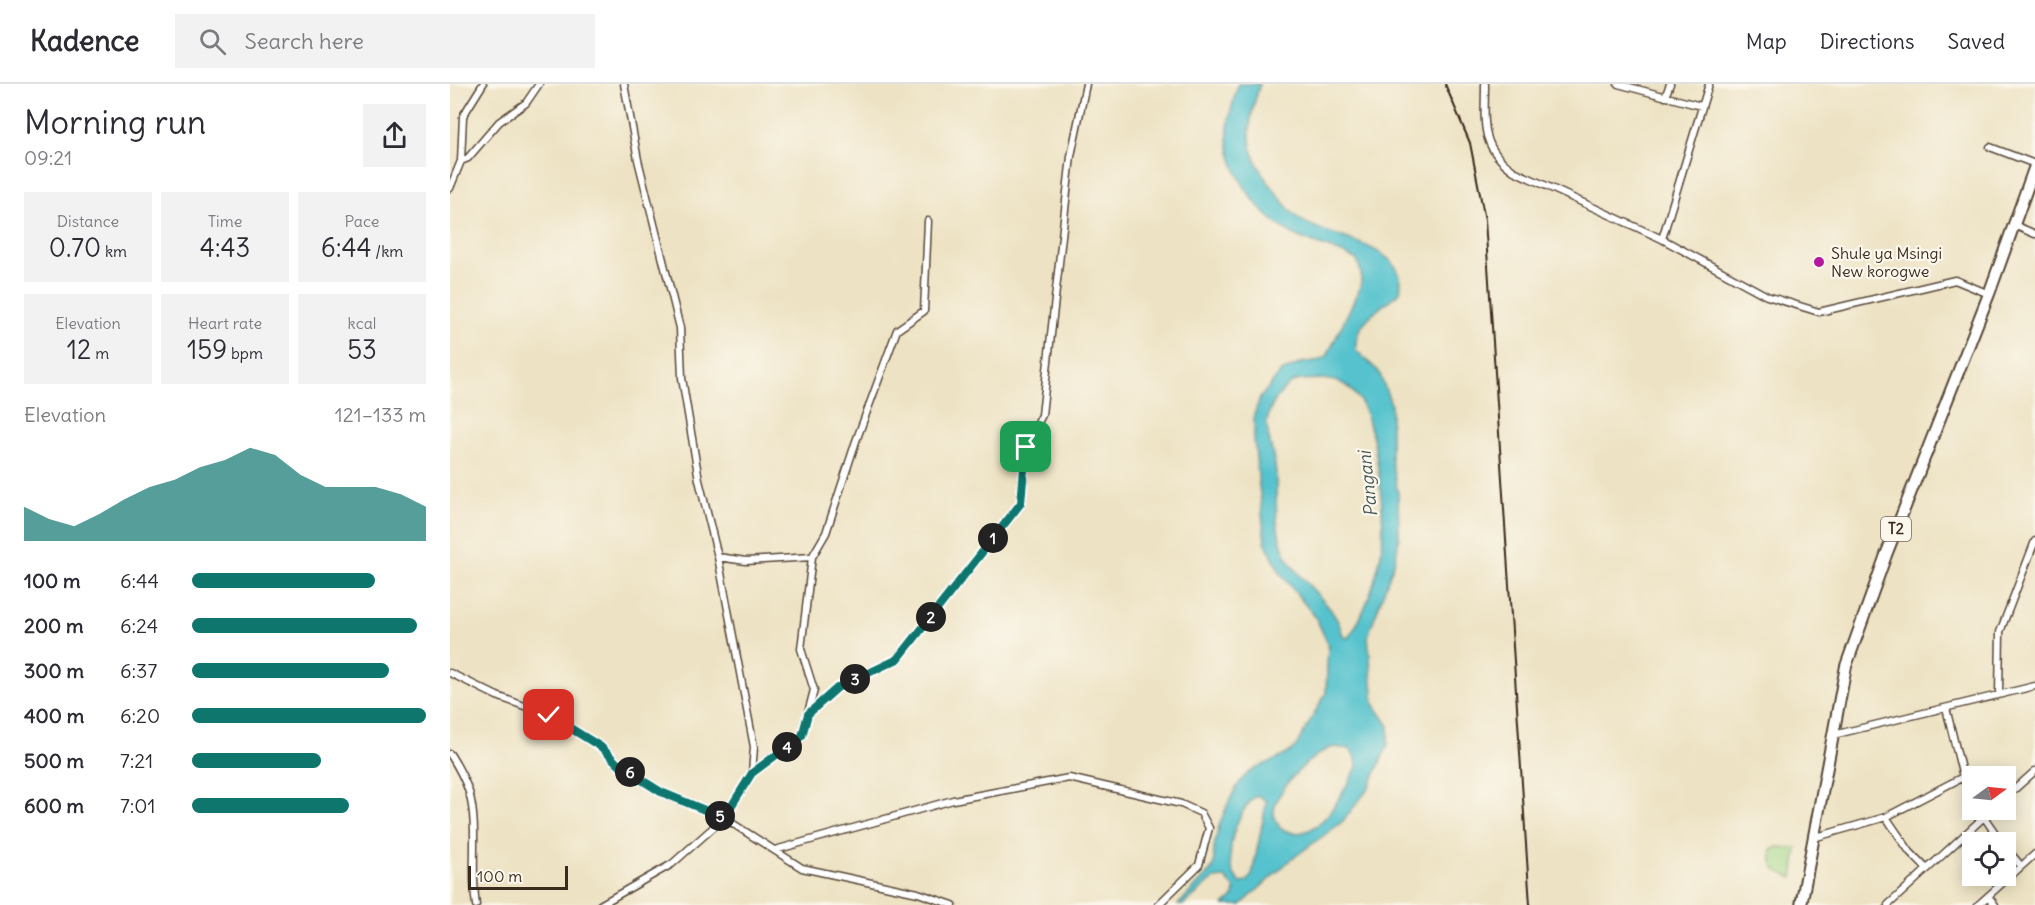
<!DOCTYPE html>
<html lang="en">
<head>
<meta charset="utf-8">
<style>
	body { margin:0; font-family:Delius,sans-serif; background:#f2f2f3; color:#2b2b33; height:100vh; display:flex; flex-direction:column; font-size:22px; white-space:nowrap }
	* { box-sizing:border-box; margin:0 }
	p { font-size:20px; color:#7c7c81 }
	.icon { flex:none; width:33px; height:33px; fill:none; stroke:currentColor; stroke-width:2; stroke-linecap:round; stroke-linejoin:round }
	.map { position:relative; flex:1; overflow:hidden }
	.side { display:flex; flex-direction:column; background:#fff; width:450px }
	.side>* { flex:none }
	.needle { width:39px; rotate:75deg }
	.controls { position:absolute; left:1512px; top:682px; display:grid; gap:12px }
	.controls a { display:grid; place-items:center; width:54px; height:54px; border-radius:0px; background:#fff; box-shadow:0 3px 15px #0003; font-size:30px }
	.scale { position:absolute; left:18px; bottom:15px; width:100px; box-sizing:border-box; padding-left:6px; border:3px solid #3b2a1e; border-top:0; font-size:16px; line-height:21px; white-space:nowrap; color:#3b2a1e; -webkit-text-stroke:4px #fbf7ec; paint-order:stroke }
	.pin { position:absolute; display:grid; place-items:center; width:51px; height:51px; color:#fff; margin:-26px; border-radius:12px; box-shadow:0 3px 9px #0006 }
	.km { position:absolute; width:30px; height:30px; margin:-15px; border-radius:50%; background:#222; color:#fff; font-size:16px; line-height:30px; text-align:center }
	.round { display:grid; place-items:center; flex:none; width:63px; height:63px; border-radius:0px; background:#f2f2f3 }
	.summary { display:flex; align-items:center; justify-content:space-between; height:102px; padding:0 24px }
	h1 { font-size:33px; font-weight:600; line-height:45px }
	.metrics { display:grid; grid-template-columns:repeat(3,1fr); gap:9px; height:102px; padding:6px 24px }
	.metrics div { display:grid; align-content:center; border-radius:0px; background:#f2f2f3; text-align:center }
	.metrics b { font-size:26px; font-weight:600 }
	.metrics small { font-size:16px; font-weight:400 }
	.metrics p { font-size:16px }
	.chart { height:168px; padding:12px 24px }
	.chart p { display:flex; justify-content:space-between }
	.chart svg { width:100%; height:108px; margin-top:6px; fill:#0f766e; opacity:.7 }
	ul { padding:0 24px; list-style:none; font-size:20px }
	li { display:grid; grid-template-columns:96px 72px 1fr; align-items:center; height:45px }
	li i { height:15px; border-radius:8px; background:#0f766e }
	header { display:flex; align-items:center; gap:36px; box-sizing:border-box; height:84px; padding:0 30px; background:#fff; border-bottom:2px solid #e1e1e2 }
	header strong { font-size:28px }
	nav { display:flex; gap:33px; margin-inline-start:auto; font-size:21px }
	.search { width:420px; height:54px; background:#f2f2f3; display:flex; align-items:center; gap:15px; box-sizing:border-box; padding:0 21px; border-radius:0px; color:#7c7c81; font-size:22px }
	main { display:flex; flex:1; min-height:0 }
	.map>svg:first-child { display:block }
</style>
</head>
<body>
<header>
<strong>Kadence</strong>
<div class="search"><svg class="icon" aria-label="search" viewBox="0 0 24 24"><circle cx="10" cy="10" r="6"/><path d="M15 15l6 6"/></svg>Search here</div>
<nav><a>Map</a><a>Directions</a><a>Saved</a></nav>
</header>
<main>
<section class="side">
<div class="summary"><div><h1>Morning run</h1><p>09:21</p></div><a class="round"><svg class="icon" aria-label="share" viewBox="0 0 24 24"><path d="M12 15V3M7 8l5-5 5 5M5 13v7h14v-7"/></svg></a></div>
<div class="metrics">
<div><p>Distance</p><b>0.70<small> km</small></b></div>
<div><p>Time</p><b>4:43</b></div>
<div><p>Pace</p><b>6:44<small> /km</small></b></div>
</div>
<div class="metrics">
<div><p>Elevation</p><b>12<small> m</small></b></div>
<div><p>Heart rate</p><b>159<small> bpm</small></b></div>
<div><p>kcal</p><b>53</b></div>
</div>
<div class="chart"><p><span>Elevation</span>121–133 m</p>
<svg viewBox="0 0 160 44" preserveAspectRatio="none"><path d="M0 44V30L10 35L20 38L30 33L40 27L50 22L60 19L70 14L80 11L90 6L100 9L110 17L120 22L130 22L140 22L150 25L160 30V44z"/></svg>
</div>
<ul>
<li><b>100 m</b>6:44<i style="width:78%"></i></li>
<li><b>200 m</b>6:24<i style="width:96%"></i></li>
<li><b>300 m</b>6:37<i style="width:84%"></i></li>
<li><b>400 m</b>6:20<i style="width:100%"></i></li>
<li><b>500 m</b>7:21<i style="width:55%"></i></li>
<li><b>600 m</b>7:01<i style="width:67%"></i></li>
</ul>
</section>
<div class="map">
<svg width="1585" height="821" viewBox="0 0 1585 821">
	<rect width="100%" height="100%" fill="#fbf7ec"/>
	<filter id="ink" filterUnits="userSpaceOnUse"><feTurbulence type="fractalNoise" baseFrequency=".0167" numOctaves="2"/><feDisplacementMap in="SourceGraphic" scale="12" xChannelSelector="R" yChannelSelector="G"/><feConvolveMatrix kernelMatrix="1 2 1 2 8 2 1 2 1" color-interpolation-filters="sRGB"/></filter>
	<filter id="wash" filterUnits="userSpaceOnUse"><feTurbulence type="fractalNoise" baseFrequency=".008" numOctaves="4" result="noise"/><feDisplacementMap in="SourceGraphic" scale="24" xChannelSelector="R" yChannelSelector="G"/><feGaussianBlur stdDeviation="1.35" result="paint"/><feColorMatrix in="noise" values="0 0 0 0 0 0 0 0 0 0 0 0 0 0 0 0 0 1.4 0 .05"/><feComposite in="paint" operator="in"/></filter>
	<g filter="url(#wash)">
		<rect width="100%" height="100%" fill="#ede2c3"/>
		<path fill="#a2d483" stroke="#6e7f50" stroke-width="1.5" d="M 1327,763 L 1347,764 L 1343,794 C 1326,787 1320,786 1322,766 Z"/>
		<path fill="#55c2cd" stroke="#487676" stroke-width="1.5" fill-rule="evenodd" d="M 788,0 L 810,0 C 795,45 794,67 824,106 C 832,116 839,127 848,134 C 878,156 960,159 950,208 C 931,224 903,238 906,266 L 929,288 L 941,320 L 941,375 L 948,409 L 949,455 L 945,476 L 918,552 L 924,620 L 939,642 L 938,661 L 918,705 L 892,738 L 839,777 L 791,821 L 774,821 L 784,812 L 785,805 L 775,794 L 764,795 L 733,821 L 728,821 L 763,784 C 765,778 763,773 764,766 C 765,747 784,698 800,688 C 814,678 832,676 845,664 L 876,609 L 878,560 L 866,534 L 831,490 L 815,457 L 804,355 L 804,331 L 810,314 L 831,288 L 851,279 L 871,276 L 877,272 L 911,202 L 911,188 L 907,176 C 886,164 863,161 843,150 C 808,132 776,86 778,45 C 779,30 784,15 788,0 ZM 869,295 C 885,296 894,297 905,310 C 927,332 937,439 931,470 C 925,498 915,531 898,554 L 893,552 C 885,518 854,503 838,475 C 823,446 827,422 826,390 C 825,374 818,357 817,341 C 817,325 831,303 846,297 C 853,295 862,296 869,295 ZM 884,663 L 900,665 L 906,674 L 907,683 C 892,709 868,766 830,744 C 828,741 825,735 824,731 C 822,707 864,667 884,663 ZM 808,711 L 816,717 L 816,721 L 802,791 L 797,798 L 791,799 C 768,780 786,724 808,711 Z"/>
	</g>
	<g filter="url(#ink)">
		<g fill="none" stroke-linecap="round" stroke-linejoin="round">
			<defs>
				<path id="street" d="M 1035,0 C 1035,38 1029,63 1064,87 L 1212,155 L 1317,212 L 1369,228 L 1505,196 L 1539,210
					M 1168,0 L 1251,22
					M 1215,13 L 1220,0
					M 1540,63 L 1585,80
					M 11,77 L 18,74 L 49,38 L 76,19 L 89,0
					M 0,104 L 11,77 L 13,32 L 33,0
					M 1564,141 L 1585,150
					M 1212,155 L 1259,0
					M 268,473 L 296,477 L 362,473
					M 0,589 L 47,612 L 99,631 L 151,663 L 171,683 L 211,708 L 274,734 L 352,784 L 468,809 L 503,821
					M 1549,610 L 1550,548 L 1585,457
					M 1496,624 L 1513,693 L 1522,712
					M 358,630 L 387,604 L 448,575 L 571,419 L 576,363 L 592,331 L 621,72 L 636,0
					M 1383,651 L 1585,602
					M 0,670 C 7,681 15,696 19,708 C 29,744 20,784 26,821
					M 302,689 L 352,652 L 364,606 L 351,565 L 362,473 L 376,449 L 406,357 L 447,246 L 474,227 L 478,137
					M 1556,713 L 1585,687
					M 1542,726 L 1534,733 L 1552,759
					M 1436,733 L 1460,768 L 1477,785
					M 1363,754 L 1436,733 L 1513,693
					M 1556,764 L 1571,782
					M 325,766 L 503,716 L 619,694 L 731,720 L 751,729 L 759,744 L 749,781 L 708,821
					M 1538,812 L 1545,821
					M 150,821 L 222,780 L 274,734 L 302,689 L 304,663 L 268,473 L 249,396 L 232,294 L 230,244 L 188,76 L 174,0
					M 1438,821 L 1534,733 L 1530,726
					M 1528,821 L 1585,770"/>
				<path id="highway" d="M 1351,821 L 1396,582 L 1436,471 L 1539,210 L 1585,82"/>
			</defs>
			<use href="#street" stroke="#564637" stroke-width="9"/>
			<use href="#highway" stroke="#564637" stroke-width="14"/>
			<use href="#street" stroke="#fff" stroke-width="6"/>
			<use href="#highway" stroke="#fff" stroke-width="10"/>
			<path stroke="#3b2a1e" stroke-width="2" d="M 995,0 L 1020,59 L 1035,136 L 1080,821"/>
		</g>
	</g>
	<g fill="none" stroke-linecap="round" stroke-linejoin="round" filter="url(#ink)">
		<defs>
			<path id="route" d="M 99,631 L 151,663 L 171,683 L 211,708 L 274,734 L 302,689 L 352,652 L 358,630 L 387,604 L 448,575 L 571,419 L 576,363"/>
		</defs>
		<use href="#route" stroke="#fff" stroke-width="12"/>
		<use href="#route" stroke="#0f766e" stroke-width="8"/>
	</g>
	<circle fill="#b5179e" stroke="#fbf7ec" stroke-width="2" cx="1369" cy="178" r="6"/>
	<g text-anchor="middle" stroke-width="4.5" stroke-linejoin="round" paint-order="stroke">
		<rect fill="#fbf7ec" stroke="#75685c" stroke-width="1.5" x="1431" y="433" width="30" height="24" rx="4.5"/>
		<g font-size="15" font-weight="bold" fill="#3b2a1e">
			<text x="1446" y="450">T2</text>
		</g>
		<g font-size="16" fill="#3b2a1e" stroke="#fbf7ec" text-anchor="start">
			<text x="1381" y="175">Shule ya Msingi<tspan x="1381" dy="18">New korogwe</tspan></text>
		</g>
		<g font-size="18" font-style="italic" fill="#435853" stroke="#fbf7ec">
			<text transform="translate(918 400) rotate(-96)" y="6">Pangani</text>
		</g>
	</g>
</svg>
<div class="controls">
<a><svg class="needle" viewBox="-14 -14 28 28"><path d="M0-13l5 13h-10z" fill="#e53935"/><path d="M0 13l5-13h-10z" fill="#7c7c81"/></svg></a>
<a><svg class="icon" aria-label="locate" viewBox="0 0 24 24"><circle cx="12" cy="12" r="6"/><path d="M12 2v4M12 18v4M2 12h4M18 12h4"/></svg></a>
</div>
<div class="scale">100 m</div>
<div class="pin" style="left:576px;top:363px;background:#1e9e55"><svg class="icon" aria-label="arrive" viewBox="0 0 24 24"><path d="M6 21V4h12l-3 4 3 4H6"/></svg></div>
<div class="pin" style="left:99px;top:631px;background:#d93025"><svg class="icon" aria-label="check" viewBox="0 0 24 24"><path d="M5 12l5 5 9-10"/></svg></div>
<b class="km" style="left:543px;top:454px">1</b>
<b class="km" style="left:481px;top:533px">2</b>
<b class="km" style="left:405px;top:595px">3</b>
<b class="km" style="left:337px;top:663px">4</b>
<b class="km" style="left:270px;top:732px">5</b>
<b class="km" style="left:180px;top:688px">6</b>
</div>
</main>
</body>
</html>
